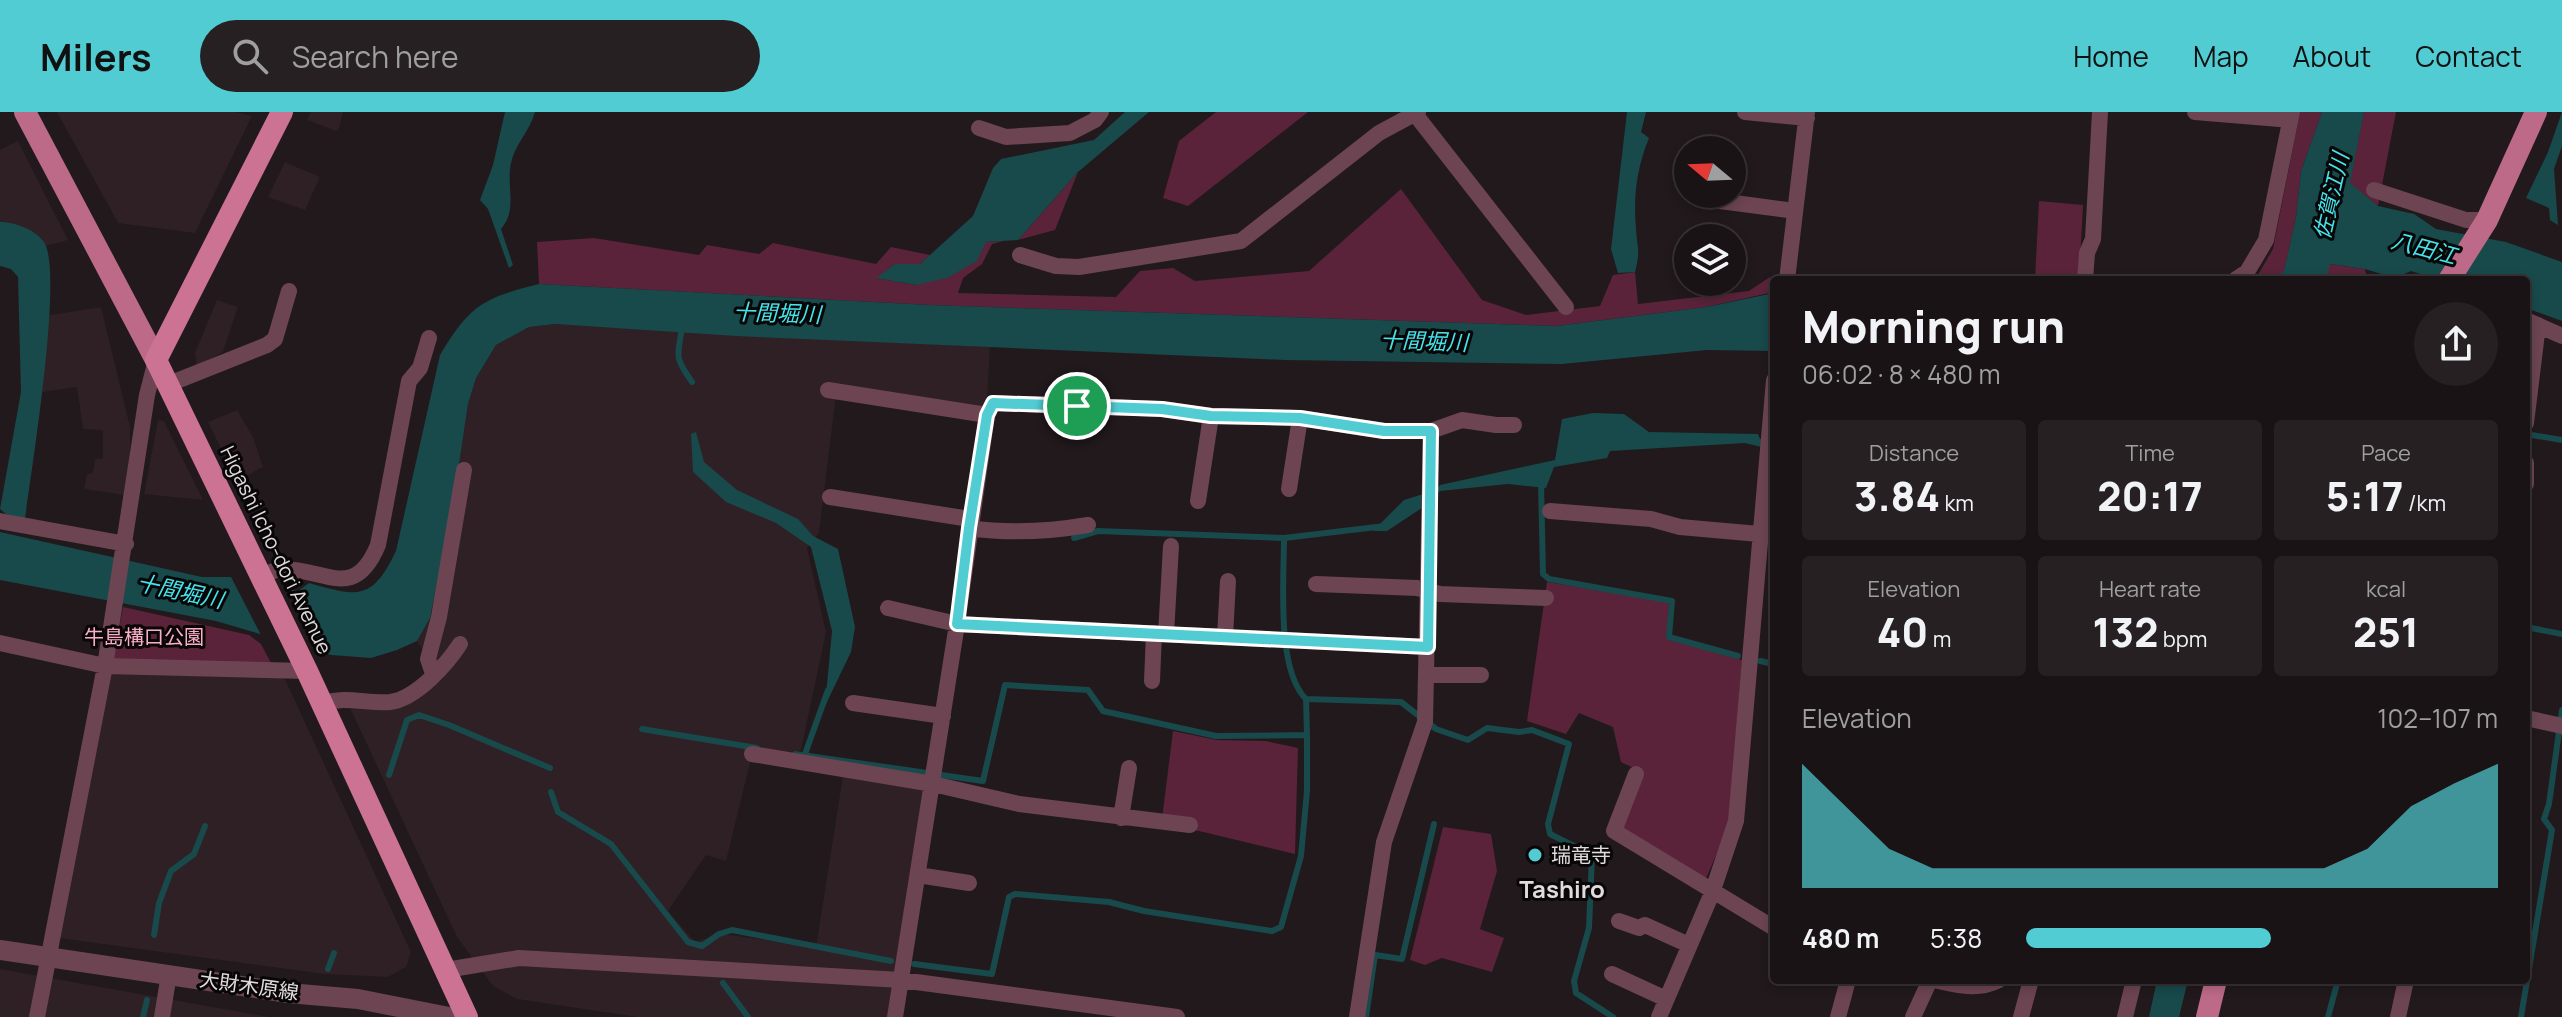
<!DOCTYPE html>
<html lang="en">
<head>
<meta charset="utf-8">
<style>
	body { margin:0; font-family:Manrope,"Noto Sans JP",sans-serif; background:#262022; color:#f1f3f6; height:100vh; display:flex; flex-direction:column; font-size:30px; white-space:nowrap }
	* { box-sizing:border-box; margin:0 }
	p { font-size:26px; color:#9f9ea0 }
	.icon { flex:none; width:44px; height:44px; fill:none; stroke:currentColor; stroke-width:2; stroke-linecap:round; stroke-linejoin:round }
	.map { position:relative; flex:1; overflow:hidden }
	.sheet { position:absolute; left:1770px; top:164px; width:760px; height:708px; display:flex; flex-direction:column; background:#191315; border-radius:8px; box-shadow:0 4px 12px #0003,0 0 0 2px #373234 }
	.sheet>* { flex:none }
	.needle { width:52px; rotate:289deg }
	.controls { position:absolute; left:1674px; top:24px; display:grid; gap:16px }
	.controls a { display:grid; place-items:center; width:72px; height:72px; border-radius:50%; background:#191315; box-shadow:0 4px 12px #0003,0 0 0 2px #373234; font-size:40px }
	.pin { position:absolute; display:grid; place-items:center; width:68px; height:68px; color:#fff; margin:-34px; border:4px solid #fff; border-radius:50%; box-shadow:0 2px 8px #0007 }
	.round { display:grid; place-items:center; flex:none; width:84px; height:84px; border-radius:42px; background:#262022 }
	.headline { display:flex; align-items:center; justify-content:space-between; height:136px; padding:0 32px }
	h1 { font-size:44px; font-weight:800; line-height:60px }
	.metrics { display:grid; grid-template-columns:repeat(3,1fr); gap:12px; height:136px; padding:8px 32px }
	.metrics div { display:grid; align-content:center; border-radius:8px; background:#262022; text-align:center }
	.metrics b { font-size:40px; font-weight:800 }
	.metrics small { font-size:22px; font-weight:400 }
	.metrics p { font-size:22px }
	.chart { height:224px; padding:16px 32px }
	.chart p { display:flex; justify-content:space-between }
	.chart svg { width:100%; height:144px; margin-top:8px; fill:#51ccd3; opacity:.7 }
	ul { padding:0 32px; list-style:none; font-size:26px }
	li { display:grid; grid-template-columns:128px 96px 1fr; align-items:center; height:60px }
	li i { height:20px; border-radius:10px; background:#51ccd3 }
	header { display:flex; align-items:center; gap:48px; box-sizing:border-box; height:112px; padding:0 40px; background:#51ccd3; color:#111 }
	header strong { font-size:38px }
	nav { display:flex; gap:44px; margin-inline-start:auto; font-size:28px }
	.search { width:560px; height:72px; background:#262022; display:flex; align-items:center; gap:20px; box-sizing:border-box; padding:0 28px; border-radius:44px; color:#9f9ea0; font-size:30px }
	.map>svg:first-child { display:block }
</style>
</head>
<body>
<header>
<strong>Milers</strong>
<div class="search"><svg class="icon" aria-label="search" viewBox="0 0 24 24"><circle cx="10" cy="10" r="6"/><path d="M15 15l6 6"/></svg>Search here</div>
<nav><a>Home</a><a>Map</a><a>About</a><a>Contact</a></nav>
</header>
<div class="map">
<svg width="2562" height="905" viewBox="0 0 2562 905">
	<rect width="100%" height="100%" fill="#21191c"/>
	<path fill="#2e2024" d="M 57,0 L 235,0 L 252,4 L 195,121 L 118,111 Z
		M 311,0 L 343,0 L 339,16 L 336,19 L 307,8 Z
		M 18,29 L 68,128 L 35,137 L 0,137 L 0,38 Z
		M 285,50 L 320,65 L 305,98 L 268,85 Z
		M 217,188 L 238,195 L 223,240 L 197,254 L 195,241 Z
		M 101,195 L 130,315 L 130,345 L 125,383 L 84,377 L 87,362 L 93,361 L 95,347 L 103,346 L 103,318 L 83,317 L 77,275 L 36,281 L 32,206 Z
		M 555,212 L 990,235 L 987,288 L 983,297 L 837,275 L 819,421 L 807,436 L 826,520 L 801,638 L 751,647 L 726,749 L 706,743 L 668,799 L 695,830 L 722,822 L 816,835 L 843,664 L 928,675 L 892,905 L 637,905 L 517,887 L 493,874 L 457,825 L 344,583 L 389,588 L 439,565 L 417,529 L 430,506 L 454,386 L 468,292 L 476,266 L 496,233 L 529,215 Z
		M 237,298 L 253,325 L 263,355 L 237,369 L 208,310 Z
		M 158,308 L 164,309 L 203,388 L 144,382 Z
		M 99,548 L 279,554 L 411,840 L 406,855 L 388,865 L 325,862 L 44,824 Z
		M 0,857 L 269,905 L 0,905 Z"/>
	<path fill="#5a2339" d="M 1216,0 L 1308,0 L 1188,94 L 1163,86 L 1179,29 Z
		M 2300,0 L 2322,0 L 2301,59 L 2296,105 L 2284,160 L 2272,168 L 2255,168 L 2273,137 Z
		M 2364,0 L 2396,0 L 2378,94 L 2349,71 Z
		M 1078,60 L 1055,118 L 1018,128 Z
		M 1401,77 L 1482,188 L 1526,203 L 1600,194 L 1613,163 L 1635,160 L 1638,192 L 1749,179 L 1770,165 L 1769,181 L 1706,195 L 1557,214 L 929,193 L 539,172 L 537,130 L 594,126 L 699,143 L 707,133 L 759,142 L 773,131 L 876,152 L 891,135 L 930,143 L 920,152 L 895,152 L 877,166 L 916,173 L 986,130 L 1004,129 L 992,132 L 982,152 L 963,166 L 958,181 L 1116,185 L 1140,159 L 1173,156 L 1195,169 L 1309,159 Z
		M 2039,89 L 2083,93 L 2079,168 L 2035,168 Z
		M 2329,152 L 2365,157 L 2367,168 L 2326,168 Z
		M 1547,470 L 1670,490 L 1667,526 L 1742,548 L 1728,715 L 1705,769 L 1622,715 L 1642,660 L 1621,650 L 1613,615 L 1579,601 L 1566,622 L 1527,609 Z
		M 123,495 L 249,523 L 261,532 L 272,553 L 113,550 Z
		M 1173,619 L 1217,628 L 1266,629 L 1298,636 L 1295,742 L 1199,719 L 1161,715 Z
		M 1443,715 L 1491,722 L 1497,759 L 1480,817 L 1504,826 L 1492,860 L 1442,846 L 1425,853 L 1410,848 Z"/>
	<path fill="#18494b" d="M 505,0 L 535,0 C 530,19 515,32 511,51 C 506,73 518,98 501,117 L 513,153 L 509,156 L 488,97 L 480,88 L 493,53 Z
		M 1125,0 L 1149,0 L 1078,60 L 1018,128 L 986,130 L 977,149 L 947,166 L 916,173 L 876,166 L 895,152 L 920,152 L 973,104 L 993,56 L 1001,47 L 1094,28 Z
		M 1627,0 L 1646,0 L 1641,20 L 1649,26 C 1637,55 1633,85 1636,116 C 1637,137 1641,138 1635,160 L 1618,161 L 1611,137 Z
		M 2322,0 L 2364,0 L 2350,71 L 2378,94 L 2414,102 L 2436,117 L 2506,130 L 2562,150 L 2562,209 L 2526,196 L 2526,168 L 2439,168 L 2411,159 L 2395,166 L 2365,157 L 2330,152 L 2326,168 L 2272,168 L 2284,159 L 2296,105 L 2301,59 Z
		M 2562,0 L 2562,34 L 2554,57 L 2558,113 L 2550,108 L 2549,96 L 2526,86 L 2548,40 Z
		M 0,110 C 14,110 35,117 44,130 C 64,160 31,361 25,407 L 6,402 L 0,397 L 21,280 L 18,165 L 11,157 L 0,154 Z
		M 539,172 L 929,193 L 1557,214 L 1706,195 L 1774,181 L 1774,239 L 1707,238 L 1562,252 L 1285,248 L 736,224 L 555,212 L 529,215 L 496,233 L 476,266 L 468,292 L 454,386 L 430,506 L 417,529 L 397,538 L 371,546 L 331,543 L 216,509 L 0,468 L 0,420 L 202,465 L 230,465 L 298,479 L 309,471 C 358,485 372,489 396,439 L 440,243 C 470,193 483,186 539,172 Z
		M 1593,301 L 1624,302 L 1649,320 L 1758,322 L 1760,327 L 1774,329 L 1774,338 L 1745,331 L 1610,339 L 1607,346 L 1554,355 L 1546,376 L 1508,372 L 1440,379 L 1426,389 L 1425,394 L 1387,419 L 1373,419 L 1404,388 L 1436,378 L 1440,373 L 1555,348 L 1562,307 Z
		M 696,320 L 704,350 L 737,378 L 798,407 L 813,424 L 838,437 L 855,515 L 851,540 L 825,594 L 832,519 L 811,435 L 776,411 L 726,390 L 693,360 L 691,322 Z
		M 2157,868 L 2188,868 L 2179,905 L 2149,905 Z"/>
	<path fill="#21191c" d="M 229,461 L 289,473 L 326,545 L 263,527 Z"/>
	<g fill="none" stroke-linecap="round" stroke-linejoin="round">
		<path stroke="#18494b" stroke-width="6" d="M 682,215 C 678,245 673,243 692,270
			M 2526,322 L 2562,328
			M 1541,370 L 1543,462 L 1549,467 L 1672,489 L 1669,525 L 1738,544
			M 1074,426 L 1098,419 L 1284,426
			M 2526,515 L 2562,522
			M 1760,549 L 1774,552
			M 1306,587 L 1401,590 L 1436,617 L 1468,628 L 1487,616 L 1519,620 L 1532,618 L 1569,632 L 1548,712 L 1550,722 L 1592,743 L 1589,816 L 1574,869 L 1576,881 L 1613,905
			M 642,617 L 757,636
			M 795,642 L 983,669 L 1005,573 L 1088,578 L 1103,599 L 1216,624 L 1307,623 L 1306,587 C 1276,558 1284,467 1284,426 L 1385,414
			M 805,642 L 828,578
			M 389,663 L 407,608 L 419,603 L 449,613 L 550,656
			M 551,680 L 558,700 L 611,732 L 688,830 L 702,834 L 719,822 L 732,818 L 891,849
			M 154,823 L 159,791 L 171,759 L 194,742 L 205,714
			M 914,852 L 992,862 L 1009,785 L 1015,782 L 1109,790 L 1144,799 L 1272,819 L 1281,815 L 1301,744 L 1307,679 L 1307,623
			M 328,857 L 334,841
			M 723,871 L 748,905
			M 143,905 L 147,888
			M 1366,905 L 1375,843 L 1402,847 L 1434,712
			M 2328,905 L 2338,868
			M 2521,905 L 2552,718 L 2544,707 L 2549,692 L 2562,598"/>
		<path stroke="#6c4452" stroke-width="16" d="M 1745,0 L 1807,6
			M 2195,0 L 2290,8
			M 1415,2 L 1566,195
			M 979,16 L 1006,25 L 1070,21 L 1095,8 L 1101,0
			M 2374,78 L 2466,108 L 2487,108
			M 1720,89 L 1795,99
			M 1020,143 L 1056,154 L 1079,155 L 1241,129 L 1379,21 L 1418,0
			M 1787,168 L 1807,0
			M 2085,168 L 2087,141 L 2093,127 L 2100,0
			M 2235,168 L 2247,160 L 2266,128 L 2292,0
			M 2526,208 L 2562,224
			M 169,272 L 267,233 L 275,227 L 289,179
			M 828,278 L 987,303
			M 2526,311 L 2538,213
			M 1431,319 L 1462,308 L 1496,313 L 1514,313
			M 2526,351 L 2526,372
			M 1289,377 L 1300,306
			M 830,385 L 970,407
			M 1198,389 L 1211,304
			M 1550,399 L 1651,407 L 1680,415 L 1759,422
			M 0,409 L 126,432
			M 969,416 C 1010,422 1047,420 1088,413
			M 260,466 C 266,463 272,458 278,458 C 323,453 353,493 378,433 L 409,269 L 420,256 L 429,226
			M 1316,472 L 1417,476 L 1440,482 L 1546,486
			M 888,496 L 957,512 L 1428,535
			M 1166,522 L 1171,434
			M 1225,525 L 1228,469
			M 0,531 L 105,554 L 307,559
			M 433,562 L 428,547 L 439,505 L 464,358
			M 1427,563 L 1481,563
			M 1152,569 L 1154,521
			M 853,591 L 943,604
			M 322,592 C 346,583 366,592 390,590 C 416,587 447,552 460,532
			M 2526,606 L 2562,614
			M 752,642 L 933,672 L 1019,692 L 1190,713
			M 1636,662 L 1614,719 L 1774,816
			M 1121,706 L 1129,656
			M 918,763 L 969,771
			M 1619,809 L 1639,816 L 1645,813 L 1689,833
			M 446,858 L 519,846 L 901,868 L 1177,905
			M 1612,862 L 1666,887
			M 1934,868 C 1958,873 1977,879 1999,868
			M 37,905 L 105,554 L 147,283 L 156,248
			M 162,905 L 169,862
			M 895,905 L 957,512 L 987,303 L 993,291 L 1162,297 L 1211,304 L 1300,306 L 1384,319 L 1431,319 L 1425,610 L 1384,730 L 1357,905
			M 1659,905 L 1712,781 L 1736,709 L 1774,268
			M 1838,905 L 1848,868
			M 1913,905 L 1930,868
			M 2021,905 L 2031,868
			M 2125,905 L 2134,868
			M 2398,905 L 2406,868"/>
		<path stroke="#6c4452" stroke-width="20" d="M 0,838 L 288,881 L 358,887 L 449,905"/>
		<path stroke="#bc6a88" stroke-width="22" d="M 25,0 L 156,248
			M 2449,168 L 2487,108 L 2536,0
			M 2207,905 L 2216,868"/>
		<path stroke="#cc7293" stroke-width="22" d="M 282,0 L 156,248 L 307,559 L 467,905"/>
	</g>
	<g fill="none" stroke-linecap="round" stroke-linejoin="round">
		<defs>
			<path id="route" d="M 993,291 L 1162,297 L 1211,304 L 1300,306 L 1384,319 L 1431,319 L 1428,535 L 957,512 L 969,416 L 987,303 Z"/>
		</defs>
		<use href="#route" stroke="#fff" stroke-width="16"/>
		<use href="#route" stroke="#51ccd3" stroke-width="10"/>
	</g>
	<circle fill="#51ccd3" stroke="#080606" stroke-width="3" cx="1535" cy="743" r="8"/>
	<g text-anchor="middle" stroke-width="6" stroke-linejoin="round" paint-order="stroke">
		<g font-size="20" fill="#e1dbdd" stroke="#080606">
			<text transform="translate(276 438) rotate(64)" y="7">Higashi Icho-dori Avenue</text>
			<text transform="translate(249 874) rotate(8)" y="7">大財木原線</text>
		</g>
		<g font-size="20" fill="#fcaec8" stroke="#080606">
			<text x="144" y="532">牛島構口公園</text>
		</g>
		<g font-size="20" fill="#e1dbdd" stroke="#080606" text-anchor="start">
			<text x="1551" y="750">瑞竜寺</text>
		</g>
		<g font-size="22" font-style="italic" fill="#45e3eb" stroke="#080606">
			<text transform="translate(2331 84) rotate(-77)" y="8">佐賀江川</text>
			<text transform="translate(2424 136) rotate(15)" y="8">八田江</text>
			<text transform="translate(777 201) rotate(2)" y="8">十間堀川</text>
			<text transform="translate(1424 229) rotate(2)" y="8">十間堀川</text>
			<text transform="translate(180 479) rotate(12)" y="8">十間堀川</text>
		</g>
		<g font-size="24" font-weight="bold" fill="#e1dbdd" stroke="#080606">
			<text x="1562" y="786">Tashiro</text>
		</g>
	</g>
</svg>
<div class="controls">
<a><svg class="needle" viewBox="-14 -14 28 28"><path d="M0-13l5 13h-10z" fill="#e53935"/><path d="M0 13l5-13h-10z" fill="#9f9ea0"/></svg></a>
<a><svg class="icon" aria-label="layers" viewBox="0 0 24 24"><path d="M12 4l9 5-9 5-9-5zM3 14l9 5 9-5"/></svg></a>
</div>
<div class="pin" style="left:1077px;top:294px;background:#1e9e55"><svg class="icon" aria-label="arrive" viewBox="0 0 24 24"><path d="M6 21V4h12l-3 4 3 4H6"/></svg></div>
<section class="sheet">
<div class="headline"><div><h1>Morning run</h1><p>06:02 · 8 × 480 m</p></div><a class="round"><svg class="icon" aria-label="share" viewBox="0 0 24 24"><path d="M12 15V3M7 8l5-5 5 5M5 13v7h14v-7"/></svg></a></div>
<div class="metrics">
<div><p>Distance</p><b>3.84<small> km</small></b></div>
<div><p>Time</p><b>20:17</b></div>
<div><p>Pace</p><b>5:17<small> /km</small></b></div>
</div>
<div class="metrics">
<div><p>Elevation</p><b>40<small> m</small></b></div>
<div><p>Heart rate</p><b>132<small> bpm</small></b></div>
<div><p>kcal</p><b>251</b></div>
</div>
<div class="chart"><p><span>Elevation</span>102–107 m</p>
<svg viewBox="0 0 160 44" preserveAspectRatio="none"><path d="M0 44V6L10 19L20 32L30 38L40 38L50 38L60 38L70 38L80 38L90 38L100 38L110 38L120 38L130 32L140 19L150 12L160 6V44z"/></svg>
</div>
<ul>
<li><b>480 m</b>5:38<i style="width:52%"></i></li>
</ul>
</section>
</div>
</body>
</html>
